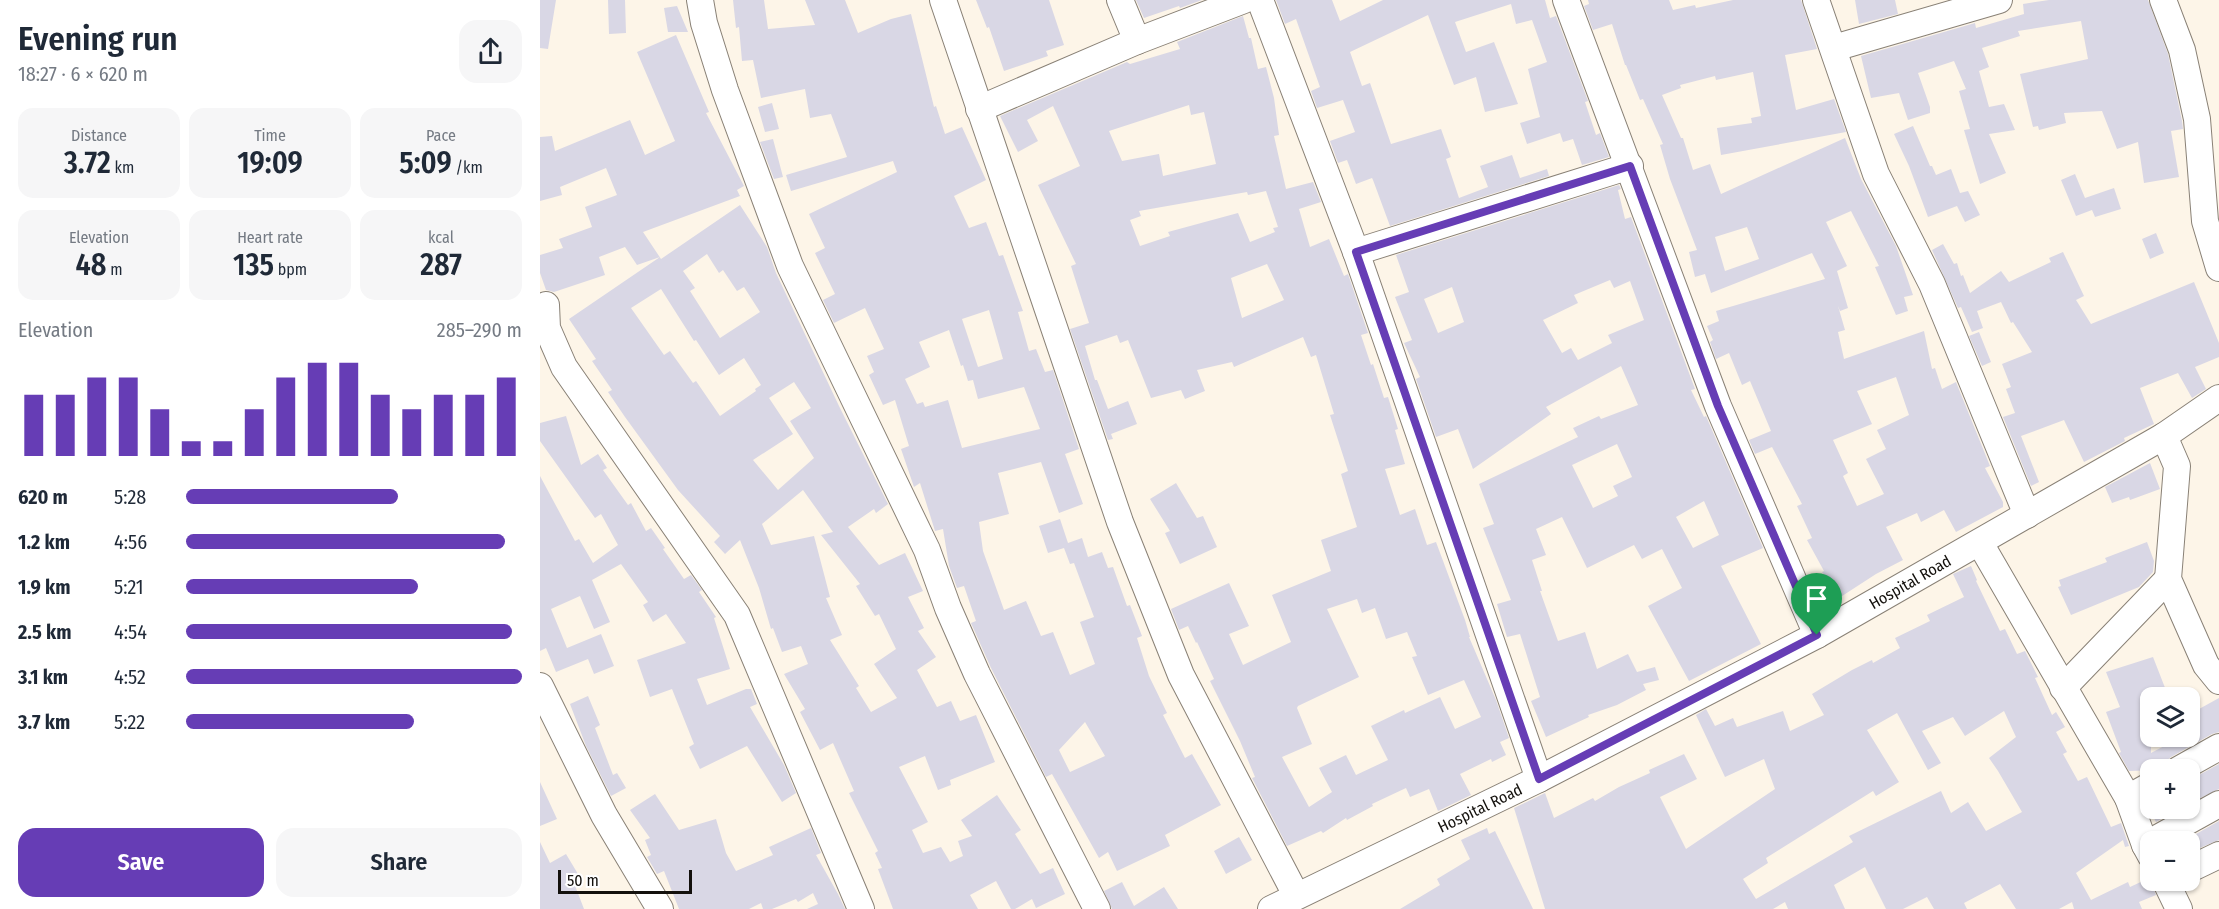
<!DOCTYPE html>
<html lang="en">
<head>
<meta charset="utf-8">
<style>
	body { margin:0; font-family:"Fira Sans Condensed",sans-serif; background:#f6f6f7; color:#1f2937; height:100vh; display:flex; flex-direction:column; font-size:22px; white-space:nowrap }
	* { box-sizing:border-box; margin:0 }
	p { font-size:20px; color:#747a83 }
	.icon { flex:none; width:33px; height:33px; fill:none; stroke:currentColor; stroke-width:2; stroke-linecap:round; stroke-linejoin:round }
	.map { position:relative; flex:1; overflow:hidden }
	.sheet { display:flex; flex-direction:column; background:#fff; width:540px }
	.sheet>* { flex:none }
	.fabs { position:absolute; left:1600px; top:687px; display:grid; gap:12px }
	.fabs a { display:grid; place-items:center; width:60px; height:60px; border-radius:12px; background:#fff; box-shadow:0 2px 4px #0004; font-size:30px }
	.scale { position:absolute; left:18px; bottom:15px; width:134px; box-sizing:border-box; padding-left:6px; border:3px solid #13100c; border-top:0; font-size:16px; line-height:21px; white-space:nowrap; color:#13100c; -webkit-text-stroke:4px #fff; paint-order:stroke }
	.pin { position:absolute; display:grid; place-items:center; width:51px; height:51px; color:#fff; margin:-62px -26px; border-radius:50% 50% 50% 0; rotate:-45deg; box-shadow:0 0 6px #0007 }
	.pin .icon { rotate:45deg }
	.round { display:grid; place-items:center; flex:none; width:63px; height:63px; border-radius:18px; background:#f6f6f7 }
	.headline { display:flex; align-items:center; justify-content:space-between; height:102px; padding:0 18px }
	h1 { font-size:33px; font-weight:600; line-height:45px }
	.figures { display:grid; grid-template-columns:repeat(3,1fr); gap:9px; height:102px; padding:6px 18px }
	.figures div { display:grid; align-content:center; border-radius:15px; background:#f6f6f7; text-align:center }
	.figures b { font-size:30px; font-weight:600 }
	.figures small { font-size:16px; font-weight:400 }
	.figures p { font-size:16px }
	.chart { height:168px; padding:12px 18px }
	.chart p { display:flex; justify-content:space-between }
	.chart svg { width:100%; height:108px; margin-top:6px; stroke:#663db5; stroke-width:6 }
	.cta { display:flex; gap:12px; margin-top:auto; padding:12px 18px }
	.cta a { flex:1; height:69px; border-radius:18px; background:#663db5; color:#fff; font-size:24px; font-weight:600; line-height:69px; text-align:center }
	.cta a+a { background:#f6f6f7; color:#1f2937 }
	ul { padding:0 18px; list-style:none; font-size:20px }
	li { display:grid; grid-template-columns:96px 72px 1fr; align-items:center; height:45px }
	li i { height:15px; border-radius:8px; background:#663db5 }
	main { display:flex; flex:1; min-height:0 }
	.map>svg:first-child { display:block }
</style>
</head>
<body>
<main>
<section class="sheet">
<div class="headline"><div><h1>Evening run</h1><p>18:27 · 6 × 620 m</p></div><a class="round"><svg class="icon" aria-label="share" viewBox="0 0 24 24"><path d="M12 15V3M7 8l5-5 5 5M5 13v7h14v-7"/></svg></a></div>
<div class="figures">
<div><p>Distance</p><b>3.72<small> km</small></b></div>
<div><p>Time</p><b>19:09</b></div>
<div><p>Pace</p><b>5:09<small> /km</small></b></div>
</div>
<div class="figures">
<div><p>Elevation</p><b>48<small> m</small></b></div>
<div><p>Heart rate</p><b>135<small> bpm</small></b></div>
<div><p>kcal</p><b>287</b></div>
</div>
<div class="chart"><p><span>Elevation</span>285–290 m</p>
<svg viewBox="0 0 160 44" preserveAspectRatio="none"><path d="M5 44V19M15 44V19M25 44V12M35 44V12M45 44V25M55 44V38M65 44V38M75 44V25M85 44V12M95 44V6M105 44V6M115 44V19M125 44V25M135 44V19M145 44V19M155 44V12"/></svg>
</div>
<ul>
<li><b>620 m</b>5:28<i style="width:63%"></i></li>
<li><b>1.2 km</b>4:56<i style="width:95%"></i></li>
<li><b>1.9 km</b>5:21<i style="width:69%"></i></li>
<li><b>2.5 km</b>4:54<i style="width:97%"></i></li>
<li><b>3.1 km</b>4:52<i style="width:100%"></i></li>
<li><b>3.7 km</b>5:22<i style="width:68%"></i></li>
</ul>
<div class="cta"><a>Save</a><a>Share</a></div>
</section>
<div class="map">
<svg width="1679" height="909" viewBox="0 0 1679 909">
	<rect width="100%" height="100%" fill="#fdf5e8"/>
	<path fill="#d9d7e5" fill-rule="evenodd" d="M 0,0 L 16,0 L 8,49 L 0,48 Z
		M 68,0 L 85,0 L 86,33 L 69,34 Z
		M 193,0 L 224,0 L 228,29 L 275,25 L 265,0 L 305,0 L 318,33 L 351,19 L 371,14 L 394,107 L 396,106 L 405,134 L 422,127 L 446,180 L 414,196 L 429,228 L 446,222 L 459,256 L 463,255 L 483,311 L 478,312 L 489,351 L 496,349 L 505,372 L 513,370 L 539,449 L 525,454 L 543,504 L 519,513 L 501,462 L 458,473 L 469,514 L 439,522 L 443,551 L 464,610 L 486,601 L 501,636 L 513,632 L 530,675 L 555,664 L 540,622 L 554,617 L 534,563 L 530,564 L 524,548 L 508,553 L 499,526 L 520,519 L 528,543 L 542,538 L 548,557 L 562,552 L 568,568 L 573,567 L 587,606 L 590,605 L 602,636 L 597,638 L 609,676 L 627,713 L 623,715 L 645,758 L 652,754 L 681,805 L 625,835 L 630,846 L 577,871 L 568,852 L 559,858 L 512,774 L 506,777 L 451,668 L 431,623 L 436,621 L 424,586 L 417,588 L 409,566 L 403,529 L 395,531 L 380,483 L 374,487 L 361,449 L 369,446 L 355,400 L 343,405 L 329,375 L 334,372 L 327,356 L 344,349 L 325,308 L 294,323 L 283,300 L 295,294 L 275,253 L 285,248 L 269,214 L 357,172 L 353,161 L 251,191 L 246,175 L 307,157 L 291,114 L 270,118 L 265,89 L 221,98 L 213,60 L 202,61 L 199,27 L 196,28 ZM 449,310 L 463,359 L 438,367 L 422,319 ZM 409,330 L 421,366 L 423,365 L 428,381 L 433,380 L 438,399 L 484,387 L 500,429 L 422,448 L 408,400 L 385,407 L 383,402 L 377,404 L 365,379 L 390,367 L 379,342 ZM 545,722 L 565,756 L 530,772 L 519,750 Z
		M 436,0 L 509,0 L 524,45 L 506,51 L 508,56 L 464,71 L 449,27 L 447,28 Z
		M 596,0 L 662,0 L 640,8 L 639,6 L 604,18 Z
		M 736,0 L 792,0 L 800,21 L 843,0 L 1005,0 L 1010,18 L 1016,16 L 1048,101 L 1045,102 L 1056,135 L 1060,133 L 1069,157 L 1042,165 L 1033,139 L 1023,142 L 1020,133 L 987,144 L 980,123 L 1000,117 L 988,69 L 1007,62 L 992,20 L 976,24 L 971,4 L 915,22 L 926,52 L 954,42 L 978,104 L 945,112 L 936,77 L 914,85 L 888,15 L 810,52 L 822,86 L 830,83 L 851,144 L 901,129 L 911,157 L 906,159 L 919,198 L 948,187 L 940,166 L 972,155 L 980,178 L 1007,169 L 1009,176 L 850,226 L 833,180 L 832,178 L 816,184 L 807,160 L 798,163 L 790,141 L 815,132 L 803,100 L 777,108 L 771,91 L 780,87 L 756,19 L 745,24 Z
		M 1048,0 L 1129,0 L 1133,10 L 1155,5 L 1156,8 L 1193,0 L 1261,0 L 1277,49 L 1245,55 L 1256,110 L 1294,99 L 1306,132 L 1181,155 L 1177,128 L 1212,123 L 1211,118 L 1221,116 L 1213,72 L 1176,80 L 1175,76 L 1140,85 L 1141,88 L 1122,95 L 1141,138 L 1143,138 L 1153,170 L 1170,164 L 1181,194 L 1305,138 L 1321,179 L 1356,246 L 1373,295 L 1364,297 L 1368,311 L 1356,315 L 1335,267 L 1339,266 L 1311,211 L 1286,222 L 1307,266 L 1297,271 L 1308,308 L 1300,311 L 1298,306 L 1305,330 L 1298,332 L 1304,359 L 1384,331 L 1392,369 L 1395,368 L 1402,389 L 1416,382 L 1450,466 L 1445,468 L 1463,502 L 1463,507 L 1416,532 L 1404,510 L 1381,522 L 1377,513 L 1346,527 L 1363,560 L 1336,574 L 1299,598 L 1282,572 L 1284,571 L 1267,540 L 1272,538 L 1257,506 L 1262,504 L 1232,447 L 1215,454 L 1209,440 L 1231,431 L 1210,381 L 1202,385 L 1189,353 L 1176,359 L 1170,342 L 1173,340 L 1167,326 L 1179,321 L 1176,311 L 1285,279 L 1272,253 L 1171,293 L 1165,274 L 1155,277 L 1149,252 L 1157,250 L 1130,179 L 1120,145 L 1123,144 L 1103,99 L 1100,100 L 1086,65 L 1085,65 L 1072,24 L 1053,30 L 1044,6 L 1049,4 ZM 1207,227 L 1219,259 L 1185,271 L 1175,237 ZM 1356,377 L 1369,415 L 1337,430 L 1346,449 L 1326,459 L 1344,494 L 1317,506 L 1303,476 L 1308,473 L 1293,440 L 1332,424 L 1317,391 Z
		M 1315,0 L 1355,0 L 1358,14 L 1319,24 Z
		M 1509,0 L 1608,0 L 1628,54 L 1642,121 L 1643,129 L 1631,131 L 1639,177 L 1604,183 L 1598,142 L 1577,149 L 1562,111 L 1524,113 L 1526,123 L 1499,130 L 1498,126 L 1493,127 L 1480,74 L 1548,59 L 1541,21 L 1478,31 L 1480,36 L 1442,48 L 1449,67 L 1439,71 L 1449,107 L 1464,104 L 1475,130 L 1449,134 L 1466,173 L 1440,184 L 1424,130 L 1430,129 L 1419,91 L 1426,89 L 1414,61 L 1378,73 L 1390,107 L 1390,113 L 1368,120 L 1359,93 L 1331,98 L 1321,56 L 1435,23 L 1436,28 L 1484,14 L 1483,4 Z
		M 137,6 L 148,32 L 128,32 L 124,8 Z
		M 703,16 L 709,38 L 711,38 L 718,69 L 726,67 L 734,98 L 739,135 L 734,136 L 746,189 L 773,182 L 781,202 L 759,209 L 770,247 L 789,239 L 804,276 L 808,274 L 828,333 L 821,335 L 831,365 L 833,364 L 844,398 L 848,397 L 858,429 L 855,430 L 865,464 L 845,469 L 860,515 L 875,509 L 887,545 L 896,542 L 925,620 L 930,637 L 929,637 L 956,700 L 969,738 L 960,742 L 966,755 L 952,762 L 951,759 L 920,774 L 931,795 L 898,811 L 889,789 L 870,797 L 866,788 L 832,804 L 833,806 L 807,820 L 806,818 L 783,833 L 781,831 L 747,846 L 712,778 L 715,777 L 700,741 L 670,681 L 674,679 L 657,642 L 656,643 L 648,626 L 639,630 L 631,609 L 689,583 L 709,626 L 689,634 L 703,665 L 751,642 L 732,595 L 791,571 L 781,540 L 817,527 L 801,474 L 808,471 L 790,415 L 794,414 L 776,355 L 771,357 L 763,337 L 694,367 L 692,362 L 657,370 L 665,391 L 645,399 L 641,390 L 611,398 L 588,340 L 580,343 L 577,335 L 545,346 L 555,380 L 557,380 L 568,409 L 588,401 L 597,424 L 571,434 L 573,439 L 568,440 L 530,329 L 549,323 L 531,266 L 536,264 L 498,185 L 540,166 L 513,106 L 487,120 L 498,141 L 478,152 L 460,116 L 587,62 L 590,64 L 640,49 L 637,42 ZM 649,105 L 651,115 L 664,112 L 676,164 L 623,176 L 619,154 L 582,161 L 569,131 ZM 726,191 L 738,227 L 733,228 L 735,232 L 710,242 L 698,213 L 628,232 L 630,236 L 600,246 L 590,220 L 601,216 L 599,211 L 707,192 L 708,195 ZM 727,264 L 744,300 L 702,318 L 691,278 ZM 817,599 L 822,613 L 835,608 L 846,639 L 867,632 L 877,656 L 872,657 L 888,695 L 924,680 L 941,717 L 915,729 L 900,697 L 865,713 L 864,710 L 831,726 L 848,760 L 816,775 L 806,755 L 779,768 L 792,792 L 769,807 L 742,757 L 772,744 L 757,708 L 758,706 L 819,677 L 787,609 Z
		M 136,35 L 169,112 L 166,113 L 204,186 L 197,190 L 200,196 L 103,232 L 121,259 L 200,205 L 227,247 L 236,273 L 299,406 L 348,504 L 336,513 L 334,509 L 308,527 L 339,565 L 365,553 L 383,591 L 368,597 L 384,628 L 378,631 L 396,657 L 377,670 L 397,707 L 411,701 L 420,721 L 436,715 L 455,762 L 410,780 L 411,785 L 398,790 L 385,756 L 359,767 L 388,822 L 372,830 L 383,853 L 401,847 L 410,862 L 423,856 L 418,841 L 432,836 L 421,820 L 457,795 L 481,830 L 475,834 L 500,874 L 513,868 L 525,894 L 496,908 L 492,899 L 475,909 L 471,909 L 456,881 L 430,895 L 438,909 L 353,909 L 338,869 L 342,868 L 335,853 L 338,851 L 309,793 L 314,791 L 293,743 L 280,750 L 260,712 L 265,709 L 244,674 L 268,664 L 261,646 L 242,652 L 233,628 L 231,629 L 219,588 L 200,540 L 185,554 L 174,542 L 180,536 L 138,490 L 85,417 L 68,392 L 72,390 L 52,361 L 56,359 L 29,319 L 120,257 L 97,265 L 85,247 L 59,257 L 65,275 L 14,292 L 6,290 L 0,273 L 0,255 L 23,248 L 19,239 L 52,227 L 45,207 L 77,195 L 66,168 L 20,187 L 22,195 L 0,201 L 0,137 L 12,136 L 15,151 L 90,120 L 105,155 L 135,141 L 97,52 ZM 167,254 L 179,273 L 183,270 L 197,291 L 204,287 L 220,312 L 180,338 L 150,291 L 155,288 L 143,271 ZM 121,289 L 154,341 L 156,340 L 179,375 L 204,358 L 221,385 L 215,389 L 216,391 L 180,416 L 156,381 L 153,383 L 130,351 L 124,355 L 91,308 ZM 254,382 L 271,408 L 250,421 L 274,458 L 238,490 L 213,460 L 253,434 L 229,398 ZM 263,490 L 293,532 L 281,535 L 320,584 L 316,586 L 335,616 L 339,614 L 356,649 L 334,664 L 357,698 L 331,712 L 316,688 L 319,686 L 290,640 L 302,635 L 286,598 L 290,597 L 274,536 L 231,545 L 222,524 Z
		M 232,103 L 239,129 L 225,132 L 218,107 Z
		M 1373,126 L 1390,166 L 1392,166 L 1396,175 L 1411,169 L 1420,193 L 1428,191 L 1440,215 L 1425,222 L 1417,206 L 1388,217 L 1369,166 L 1354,134 Z
		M 233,139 L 243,177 L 234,179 L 220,142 Z
		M 1535,174 L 1545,198 L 1574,188 L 1581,209 L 1555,217 L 1552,210 L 1536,216 L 1521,180 Z
		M 1079,185 L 1081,189 L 1078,190 L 1085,219 L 1091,217 L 1155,389 L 1151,390 L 1164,417 L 1166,416 L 1223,548 L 1181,566 L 1221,644 L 1149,681 L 1108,606 L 1142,588 L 1122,549 L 1102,559 L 1094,545 L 1047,568 L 1022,517 L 996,529 L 1006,555 L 992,560 L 1002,591 L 1000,591 L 1018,641 L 1045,632 L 1057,669 L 1088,654 L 1097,672 L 1115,667 L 1119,680 L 1103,684 L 1106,690 L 1077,705 L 1048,715 L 1049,717 L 1006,737 L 991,701 L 1000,697 L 980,634 L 967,637 L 957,604 L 971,600 L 943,528 L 954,524 L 939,484 L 1038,437 L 1033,428 L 1059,416 L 1061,419 L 1098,405 L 1081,366 L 1006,407 L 1011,414 L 933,469 L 918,429 L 896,437 L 876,379 L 880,377 L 864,343 L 872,340 L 855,297 L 869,292 L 856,255 ZM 1070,280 L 1074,288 L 1090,281 L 1104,320 L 1068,335 L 1072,343 L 1038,360 L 1031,348 L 1022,353 L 1003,320 L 1038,303 L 1034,295 ZM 912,287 L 924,322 L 898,333 L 884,299 ZM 1077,444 L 1092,477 L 1073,486 L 1078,496 L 1053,508 L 1032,465 ZM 1164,501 L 1179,535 L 1153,548 L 1136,517 Z
		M 1616,233 L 1624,253 L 1610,259 L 1602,239 Z
		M 1403,244 L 1414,264 L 1417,263 L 1421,276 L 1423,275 L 1430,293 L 1461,271 L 1469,282 L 1511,262 L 1509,258 L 1523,252 L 1544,296 L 1536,300 L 1551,324 L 1654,282 L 1679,343 L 1679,357 L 1655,367 L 1666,389 L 1652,398 L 1638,373 L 1600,388 L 1614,424 L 1584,438 L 1585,441 L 1544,462 L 1524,420 L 1481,436 L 1499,482 L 1491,486 L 1463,417 L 1475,413 L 1466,389 L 1471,387 L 1462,364 L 1492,352 L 1473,322 L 1471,323 L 1461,302 L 1437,311 L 1443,328 L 1432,332 L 1421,307 L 1418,308 L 1392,250 Z
		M 1439,332 L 1451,362 L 1442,366 L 1429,336 Z
		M 26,416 L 41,465 L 58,454 L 67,468 L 63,470 L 88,505 L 91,503 L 106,531 L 111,528 L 125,548 L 123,549 L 144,579 L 151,575 L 162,590 L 159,592 L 176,617 L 174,618 L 190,669 L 157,679 L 167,705 L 206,689 L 211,689 L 217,704 L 210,707 L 244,765 L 256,793 L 242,802 L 207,746 L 160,769 L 149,747 L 154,744 L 132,689 L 110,697 L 97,660 L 146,643 L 126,614 L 113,622 L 103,605 L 108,602 L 81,564 L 52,580 L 70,622 L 54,629 L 40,596 L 11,609 L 27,648 L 61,634 L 74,666 L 54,674 L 48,659 L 16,672 L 6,648 L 0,651 L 0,476 L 35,541 L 39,539 L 53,563 L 78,545 L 61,514 L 55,518 L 0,441 L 0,423 Z
		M 1610,463 L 1620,489 L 1590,500 L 1589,497 L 1572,503 L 1565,487 Z
		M 636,483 L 657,518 L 663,516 L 677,547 L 640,564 L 625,533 L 630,531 L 610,499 Z
		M 1607,542 L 1614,561 L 1613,572 L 1599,587 L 1531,615 L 1518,587 L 1521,586 L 1519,580 L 1567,562 L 1565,558 Z
		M 1431,566 L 1437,580 L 1436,581 L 1460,631 L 1465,629 L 1477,654 L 1485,651 L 1498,677 L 1495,678 L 1512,715 L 1516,712 L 1525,727 L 1516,732 L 1527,752 L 1523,754 L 1538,781 L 1547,777 L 1571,827 L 1581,823 L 1589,846 L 1585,847 L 1583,840 L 1536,873 L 1551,900 L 1588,882 L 1590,887 L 1605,880 L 1610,880 L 1616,895 L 1599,902 L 1602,909 L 1534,909 L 1532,902 L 1519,909 L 1476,909 L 1460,884 L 1424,903 L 1427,909 L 1394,909 L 1387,897 L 1363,909 L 1346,909 L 1325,867 L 1294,885 L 1305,909 L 1248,909 L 1245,902 L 1233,909 L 1005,909 L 974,808 L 1005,793 L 1014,818 L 1053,798 L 1055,801 L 1079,787 L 1110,773 L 1109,770 L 1144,754 L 1157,779 L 1120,797 L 1146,849 L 1235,789 L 1224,759 L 1185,777 L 1156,715 L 1166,709 L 1175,726 L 1193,718 L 1197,727 L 1243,711 L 1250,731 L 1284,715 L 1272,694 L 1312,670 L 1332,660 L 1333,663 L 1360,648 L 1355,638 L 1390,621 L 1387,615 L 1424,597 L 1413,574 ZM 1464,711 L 1476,737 L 1449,758 L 1458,771 L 1482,812 L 1446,831 L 1428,802 L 1411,813 L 1401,791 L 1309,836 L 1313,842 L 1216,899 L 1203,879 L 1228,863 L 1226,858 L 1333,791 L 1336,796 L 1359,782 L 1327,730 L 1357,713 L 1388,770 L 1401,763 L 1382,731 L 1413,717 L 1425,736 Z
		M 1613,657 L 1629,698 L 1611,698 L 1611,753 L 1643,736 L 1650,736 L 1650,714 L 1679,698 L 1679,732 L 1672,734 L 1631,757 L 1625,762 L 1623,770 L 1589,771 L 1579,753 L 1581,752 L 1566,712 L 1580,707 L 1566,672 Z
		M 48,696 L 60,725 L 55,728 L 73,775 L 77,773 L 86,788 L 71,796 L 46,746 L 30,704 Z
		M 1679,764 L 1679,789 L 1650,803 L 1650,780 Z
		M 0,782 L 17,819 L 0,826 Z
		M 115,794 L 139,830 L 176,819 L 186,853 L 196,871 L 233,855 L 229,847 L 271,828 L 281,853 L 276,855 L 298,894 L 305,909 L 267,909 L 278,904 L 273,893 L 258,902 L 256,899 L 232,909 L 223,909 L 221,903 L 209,909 L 139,909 L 124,871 L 117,874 L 110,862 L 107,857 L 111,855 L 105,840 L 110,838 L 90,810 Z
		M 1609,808 L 1640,808 L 1616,822 Z
		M 1679,821 L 1679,840 L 1650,852 L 1650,842 L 1642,842 Z
		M 947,828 L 949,834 L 955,831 L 993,909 L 860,909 L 900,885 L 897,879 L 930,859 L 921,840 Z
		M 699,837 L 712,860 L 686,874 L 674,851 Z
		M 0,842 L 10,863 L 26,854 L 41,879 L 34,883 L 44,909 L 0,909 Z
		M 582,882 L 594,906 L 624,887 L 638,909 L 572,909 L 564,891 Z"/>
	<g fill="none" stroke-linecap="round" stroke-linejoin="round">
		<defs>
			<g id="minor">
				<path d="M 160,0 L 164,23 L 185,90 L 250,266 L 387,550 L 408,608 L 437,674 L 557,909"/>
				<path d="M 403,0 L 580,522 L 641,675 L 756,895"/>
				<path d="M 580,0 L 597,41"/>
				<path d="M 720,0 L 816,252 L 999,779"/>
				<path d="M 1026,0 L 1178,406 L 1277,635"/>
				<path d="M 1276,0 L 1336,174 L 1392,284 L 1487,515"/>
				<path d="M 1623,0 L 1642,50 L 1657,119 L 1665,221 L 1679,268"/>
				<path d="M 1294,48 L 1459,0"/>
				<path d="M 439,109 L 597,41 L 704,0"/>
				<path d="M 816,252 L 1090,166"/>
				<path d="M 6,305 L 7,328 L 24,367 L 197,615 L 321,909"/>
				<path d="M 1624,436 L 1637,466 L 1628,579 L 1666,665 L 1679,681"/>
				<path d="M 1440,543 L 1588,798 L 1605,845 L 1611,856"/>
				<path d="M 0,686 L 64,815 L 120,909"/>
				<path d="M 1523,688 L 1628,579"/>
				<path d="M 1638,770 L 1679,747"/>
				<path d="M 1588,798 L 1611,785"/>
				<path d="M 1605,845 L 1679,804"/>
				<path d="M 1650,869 L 1679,855"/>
				<path d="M 1625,880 L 1639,909"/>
				<path id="s1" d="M 731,909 L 999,779 L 1277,635 L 1624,436 L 1679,398"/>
			</g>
		</defs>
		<use href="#minor" stroke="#898176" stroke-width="28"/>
		<use href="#minor" stroke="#fff" stroke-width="26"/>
	</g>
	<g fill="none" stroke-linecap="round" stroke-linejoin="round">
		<defs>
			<path id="route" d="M 1090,166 L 1178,406 L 1277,635 L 999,779 L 816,252 Z"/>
		</defs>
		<use href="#route" stroke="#fff" stroke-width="12"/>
		<use href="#route" stroke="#663db5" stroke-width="8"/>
	</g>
	<g text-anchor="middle" stroke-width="6" stroke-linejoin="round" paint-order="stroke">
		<g font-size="16" fill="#13100c" stroke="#fff">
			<text dy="6" stroke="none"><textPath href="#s1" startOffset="718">Hospital Road</textPath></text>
			<text dy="6" stroke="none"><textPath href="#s1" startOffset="232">Hospital Road</textPath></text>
		</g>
	</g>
</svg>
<div class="fabs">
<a><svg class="icon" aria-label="layers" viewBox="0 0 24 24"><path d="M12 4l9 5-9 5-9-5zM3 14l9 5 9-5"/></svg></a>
<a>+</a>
<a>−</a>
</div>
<div class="scale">50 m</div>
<div class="pin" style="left:1277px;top:635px;background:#1e9e55"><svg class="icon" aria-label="arrive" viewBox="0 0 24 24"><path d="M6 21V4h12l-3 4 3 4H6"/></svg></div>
</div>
</main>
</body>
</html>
